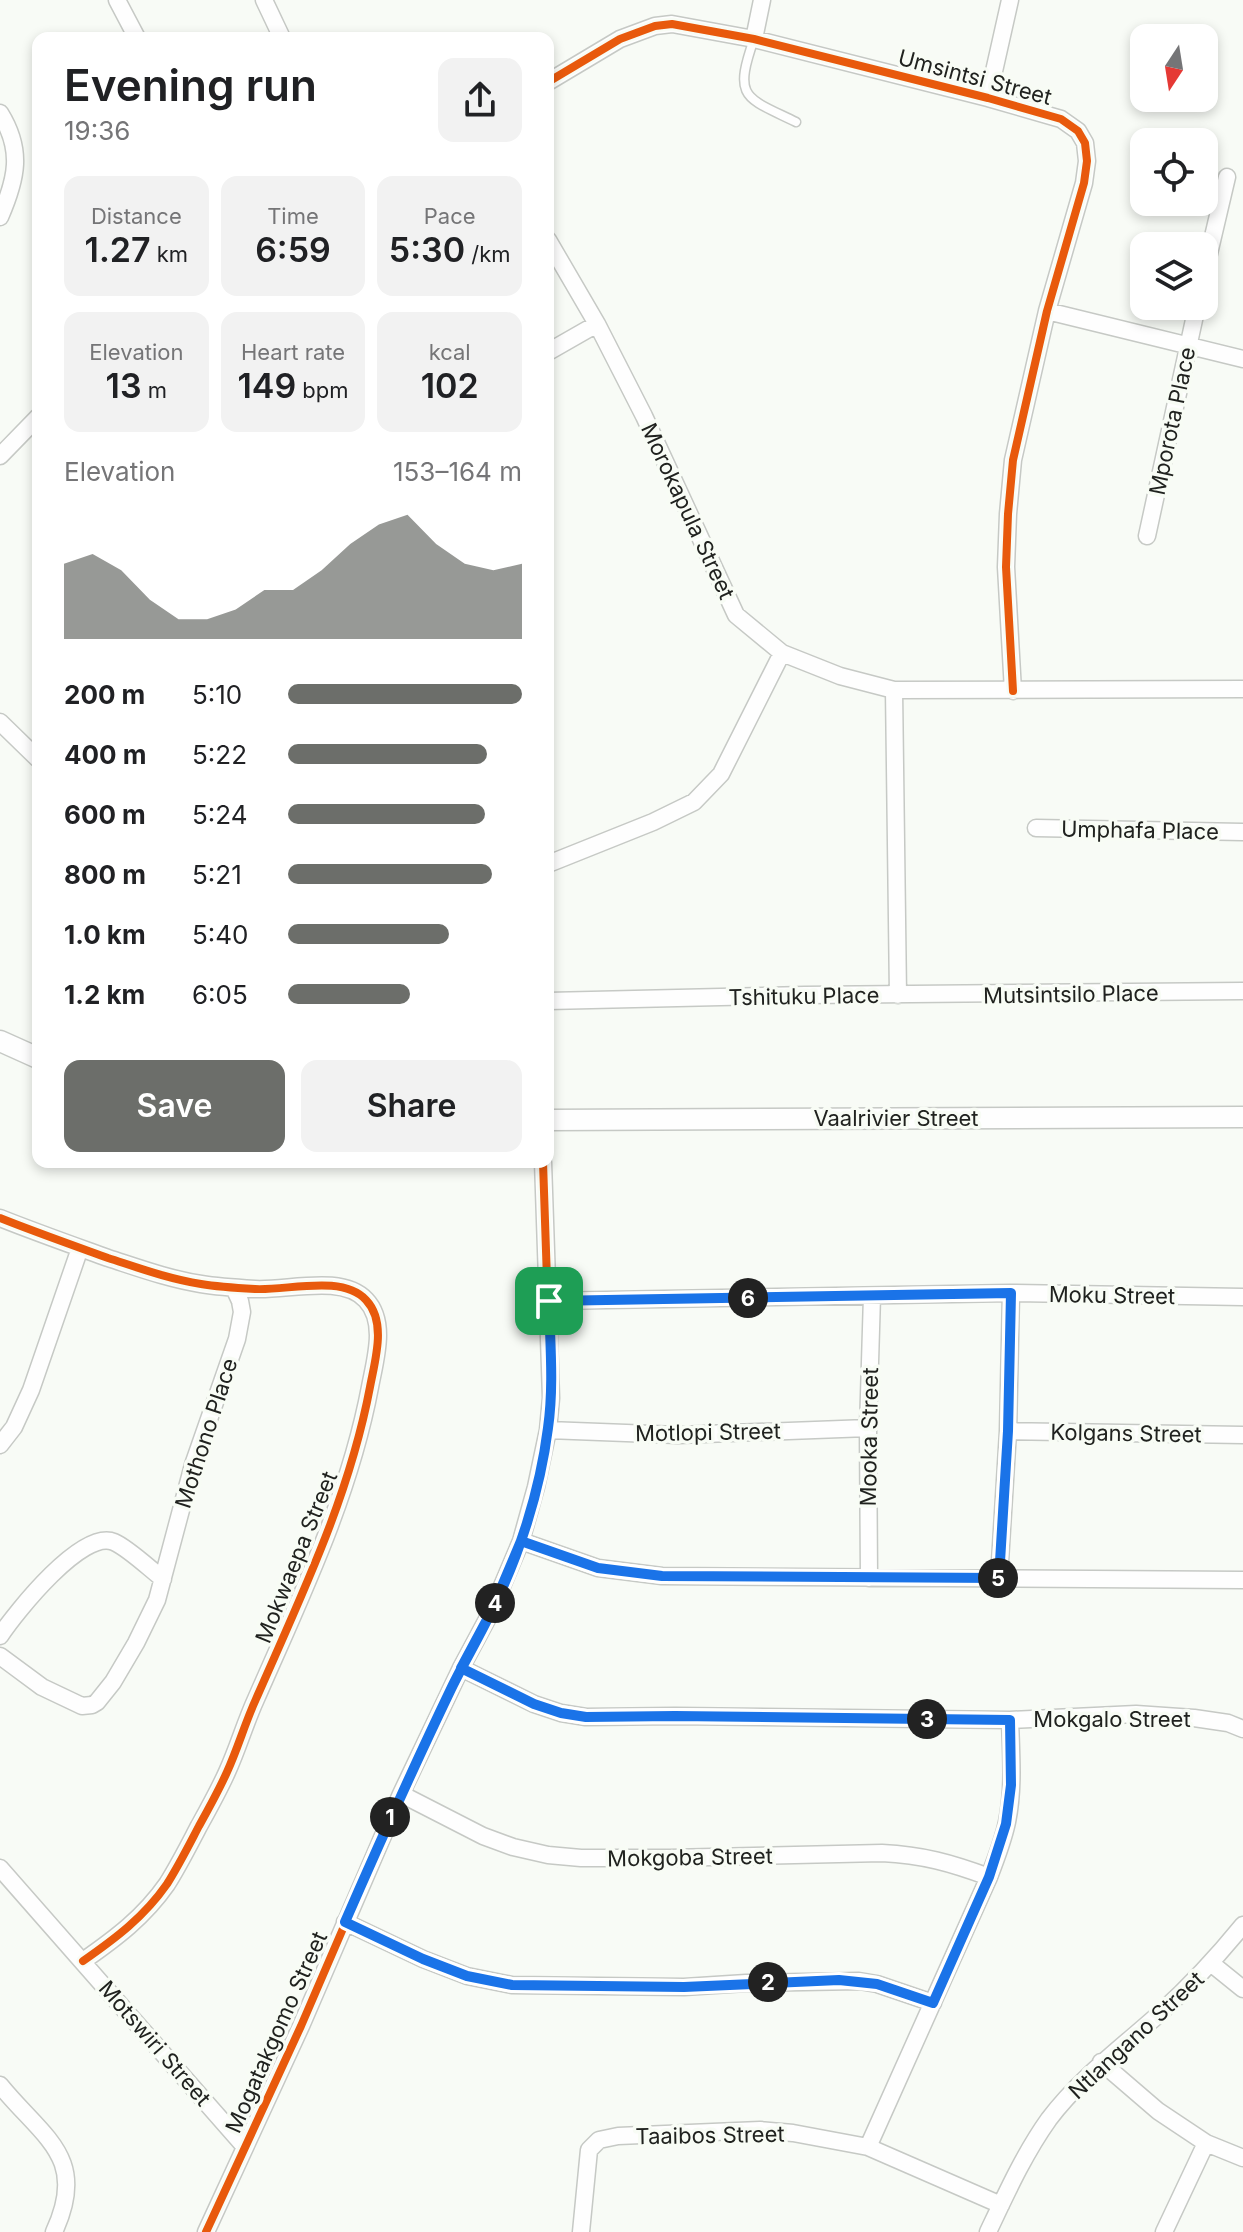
<!DOCTYPE html>
<html lang="en">
<head>
<meta charset="utf-8">
<style>
	body { margin:0; font-family:Inter,sans-serif; background:#f2f2f2; color:#202124; height:100vh; display:flex; flex-direction:column; font-size:30px; white-space:nowrap }
	* { box-sizing:border-box; margin:0 }
	p { font-size:26px; color:#757577 }
	.icon { flex:none; width:44px; height:44px; fill:none; stroke:currentColor; stroke-width:2; stroke-linecap:round; stroke-linejoin:round }
	.map { position:relative; flex:1; overflow:hidden }
	.drawer { position:absolute; left:32px; top:32px; width:522px; height:1136px; display:flex; flex-direction:column; background:#fff; border-radius:16px; box-shadow:0 4px 12px #0003 }
	.drawer>* { flex:none }
	.needle { width:52px; rotate:192deg }
	.buttons { position:absolute; left:1130px; top:24px; display:grid; gap:16px }
	.buttons a { display:grid; place-items:center; width:88px; height:88px; border-radius:16px; background:#fff; box-shadow:0 4px 12px #0003; font-size:40px }
	.pin { position:absolute; display:grid; place-items:center; width:68px; height:68px; color:#fff; margin:-34px; border-radius:16px; box-shadow:0 4px 12px #0006 }
	.km { position:absolute; width:40px; height:40px; margin:-20px; border-radius:50%; background:#222; color:#fff; font-size:22px; line-height:40px; text-align:center }
	.round { display:grid; place-items:center; flex:none; width:84px; height:84px; border-radius:16px; background:#f2f2f2 }
	.headline { display:flex; align-items:center; justify-content:space-between; height:136px; padding:0 32px }
	h1 { font-size:44px; font-weight:600; line-height:60px }
	.figures { display:grid; grid-template-columns:repeat(3,1fr); gap:12px; height:136px; padding:8px 32px }
	.figures div { display:grid; align-content:center; border-radius:16px; background:#f2f2f2; text-align:center }
	.figures b { font-size:34px; font-weight:600 }
	.figures small { font-size:22px; font-weight:400 }
	.figures p { font-size:22px }
	.chart { height:224px; padding:16px 32px }
	.chart p { display:flex; justify-content:space-between }
	.chart svg { width:100%; height:144px; margin-top:8px; fill:#6c6e6a; opacity:.7 }
	.action { display:flex; gap:16px; margin-top:auto; padding:16px 32px }
	.action a { flex:1; height:92px; border-radius:16px; background:#6c6e6a; color:#fff; font-size:32px; font-weight:600; line-height:92px; text-align:center }
	.action a+a { background:#f2f2f2; color:#202124 }
	ul { padding:0 32px; list-style:none; font-size:26px }
	li { display:grid; grid-template-columns:128px 96px 1fr; align-items:center; height:60px }
	li i { height:20px; border-radius:10px; background:#6c6e6a }
	.map>svg:first-child { display:block }
</style>
</head>
<body>
<div class="map">
<svg width="1243" height="2232" viewBox="0 0 1243 2232">
	<rect width="100%" height="100%" fill="#f8fbf6"/>
	<g fill="none" stroke-linecap="round" stroke-linejoin="round">
		<defs>
			<path id="service" d="M 754,39 C 733,99 745,97 796,122"/>
			<path id="minor" d="M 117,0 L 137,38
				M 264,0 L 282,38
				M 754,39 L 762,0
				M 548,82 L 620,39 L 655,26 L 672,24 L 754,39 L 988,98 L 1061,119 L 1078,131 L 1085,143 L 1087,161 L 1084,183 L 1047,311 L 1013,460 L 1008,514 L 1006,567 L 1013,691
				M 988,98 L 1010,0
				M 0,113 C 23,150 17,178 0,217
				M 548,240 L 597,324 L 644,416 L 736,615 L 782,653 L 840,676 L 894,690 L 1243,689
				M 1204,275 L 1227,177
				M 1047,311 L 1243,359
				M 548,352 L 597,324
				M 0,456 L 38,417
				M 1147,536 L 1197,306
				M 894,690 L 898,995
				M 0,722 L 38,759
				M 1036,828 L 1243,832
				M 548,864 L 653,822 L 694,802 L 721,774 L 782,653
				M 548,1001 L 805,995 L 1243,991
				M 0,1218 C 35,1232 72,1245 108,1258 C 139,1268 169,1279 201,1284 C 219,1287 237,1288 255,1289 C 287,1291 342,1274 366,1300 C 387,1322 375,1360 370,1387 C 349,1498 301,1596 256,1699 C 245,1723 238,1748 227,1772 C 219,1790 209,1808 199,1826 C 189,1845 179,1865 167,1884 C 144,1917 116,1938 83,1961
				M 549,1301 L 1011,1293 L 1243,1297
				M 548,1430 L 678,1435 L 868,1428
				M 1008,1431 L 1243,1435
				M 0,1445 L 14,1427 L 31,1390 L 80,1248
				M 521,1541 L 598,1568 L 662,1576 L 1243,1580
				M 869,1578 L 868,1428 L 872,1296
				M 999,1578 L 1008,1431 L 1011,1293
				M 0,1636 C 16,1612 83,1528 114,1542 C 128,1548 150,1569 163,1579
				M 0,1656 L 42,1687 L 82,1706 L 92,1705 L 97,1702 L 113,1682 L 136,1643 L 157,1600 L 193,1465 L 237,1339 L 242,1312 L 240,1301 L 234,1288
				M 461,1668 L 534,1704 L 561,1713 L 586,1717 L 675,1716 L 1010,1720 L 1136,1714 L 1194,1718 L 1228,1723 L 1243,1729
				M 401,1794 L 483,1836 L 513,1847 L 548,1855 L 581,1858 L 670,1858 L 882,1853 C 923,1855 951,1863 989,1877
				M 0,1868 L 245,2147
				M 345,1922 L 423,1959 L 467,1976 L 512,1985 L 684,1987 L 746,1983 L 859,1981 L 877,1984 L 933,2003
				M 1212,1964 L 1243,1989
				M 1101,2062 L 1158,2111 L 1206,2143 L 1243,2158
				M 0,2085 C 43,2138 89,2157 54,2232
				M 868,2147 L 989,1877 C 996,1859 1003,1841 1007,1822 C 1014,1788 1011,1754 1010,1720
				M 206,2232 L 301,2026 L 401,1794 L 461,1668 L 491,1612 L 521,1541 L 536,1487 L 548,1430 L 551,1398 L 543,1162
				M 581,2232 L 589,2150 L 599,2140 L 618,2136 L 760,2130 L 793,2133 L 868,2147 L 1001,2205
				M 988,2232 C 1006,2194 1024,2154 1049,2119 C 1080,2078 1121,2048 1159,2014 C 1190,1986 1217,1957 1243,1925
				M 1164,2232 L 1206,2143"/>
			<path id="tertiary" d="M 0,1041 L 38,1058
				M 548,1120 L 1243,1117"/>
		</defs>
		<use href="#service" stroke="#c6c9c5" stroke-width="11"/>
		<use href="#minor" stroke="#c6c9c5" stroke-width="19"/>
		<use href="#tertiary" stroke="#c6c9c5" stroke-width="23"/>
		<use href="#service" stroke="#fefefe" stroke-width="8"/>
		<use href="#minor" stroke="#fefefe" stroke-width="16"/>
		<use href="#tertiary" stroke="#fefefe" stroke-width="20"/>
		<defs>
			<path id="cycleway" d="M 548,82 L 620,39 L 655,26 L 672,24 L 754,39 L 988,98 L 1061,119 L 1078,131 L 1085,143 L 1087,161 L 1084,183 L 1047,311 L 1013,460 L 1008,514 L 1006,567 L 1013,691
				M 0,1218 C 35,1232 72,1245 108,1258 C 139,1268 169,1279 201,1284 C 219,1287 237,1288 255,1289 C 287,1291 342,1274 366,1300 C 387,1322 375,1360 370,1387 C 349,1498 301,1596 256,1699 C 245,1723 238,1748 227,1772 C 219,1790 209,1808 199,1826 C 189,1845 179,1865 167,1884 C 144,1917 116,1938 83,1961
				M 206,2232 L 301,2026 L 401,1794 L 461,1668 L 491,1612 L 521,1541 L 536,1487 L 548,1430 L 551,1398 L 543,1162"/>
		</defs>
		<use href="#cycleway" stroke="#f8fcf5" stroke-width="13"/>
		<use href="#cycleway" stroke="#e8590c" stroke-width="8"/>
	</g>
	<g fill="none" stroke-linecap="round" stroke-linejoin="round">
		<defs>
			<path id="route" d="M 549,1301 C 550,1343 554,1386 548,1428 C 540,1491 519,1557 490,1614 C 478,1639 463,1664 451,1689 C 414,1766 379,1844 345,1922 L 423,1959 L 467,1976 L 512,1985 L 684,1987 L 839,1980 L 877,1984 L 933,2003 L 989,1877 L 1006,1824 L 1011,1785 L 1010,1720 L 675,1716 L 586,1717 L 561,1713 L 534,1704 L 461,1668 L 491,1612 L 521,1541 L 598,1568 L 662,1576 L 999,1578 L 1008,1431 L 1011,1293 L 549,1301"/>
		</defs>
		<use href="#route" stroke="#fff" stroke-width="16"/>
		<use href="#route" stroke="#1a73e8" stroke-width="10"/>
	</g>
	<g text-anchor="middle" stroke-width="7" stroke-linejoin="round" paint-order="stroke">
		<g font-size="22" fill="#20221f" stroke="#f8fcf5">
			<text transform="translate(975 77) rotate(15)" y="8">Umsintsi Street</text>
			<text transform="translate(1172 421) rotate(-78)" y="8">Mporota Place</text>
			<text transform="translate(688 511) rotate(65)" y="8">Morokapula Street</text>
			<text transform="translate(1140 830) rotate(1)" y="8">Umphafa Place</text>
			<text transform="translate(1071 994) rotate(-1)" y="8">Mutsintsilo Place</text>
			<text transform="translate(804 996) rotate(-1)" y="8">Tshituku Place</text>
			<text x="896" y="1126">Vaalrivier Street</text>
			<text transform="translate(1112 1295) rotate(1)" y="8">Moku Street</text>
			<text transform="translate(708 1432) rotate(-1)" y="8">Motlopi Street</text>
			<text transform="translate(206 1433) rotate(-72)" y="8">Mothono Place</text>
			<text transform="translate(1126 1433) rotate(1)" y="8">Kolgans Street</text>
			<text transform="translate(869 1437) rotate(-89)" y="8">Mooka Street</text>
			<text transform="translate(296 1557) rotate(-68)" y="8">Mokwaepa Street</text>
			<text x="1112" y="1727">Mokgalo Street</text>
			<text transform="translate(690 1857) rotate(-1)" y="8">Mokgoba Street</text>
			<text transform="translate(276 2032) rotate(-66)" y="8">Mogatakgomo Street</text>
			<text transform="translate(1136 2035) rotate(-43)" y="8">Ntlangano Street</text>
			<text transform="translate(155 2043) rotate(49)" y="8">Motswiri Street</text>
			<text transform="translate(710 2135) rotate(-1)" y="8">Taaibos Street</text>
		</g>
	</g>
</svg>
<div class="buttons">
<a><svg class="needle" viewBox="-14 -14 28 28"><path d="M0-13l5 13h-10z" fill="#e53935"/><path d="M0 13l5-13h-10z" fill="#757577"/></svg></a>
<a><svg class="icon" aria-label="locate" viewBox="0 0 24 24"><circle cx="12" cy="12" r="6"/><path d="M12 2v4M12 18v4M2 12h4M18 12h4"/></svg></a>
<a><svg class="icon" aria-label="layers" viewBox="0 0 24 24"><path d="M12 4l9 5-9 5-9-5zM3 14l9 5 9-5"/></svg></a>
</div>
<div class="pin" style="left:549px;top:1301px;background:#1e9e55"><svg class="icon" aria-label="arrive" viewBox="0 0 24 24"><path d="M6 21V4h12l-3 4 3 4H6"/></svg></div>
<b class="km" style="left:390px;top:1817px">1</b>
<b class="km" style="left:768px;top:1982px">2</b>
<b class="km" style="left:927px;top:1719px">3</b>
<b class="km" style="left:495px;top:1603px">4</b>
<b class="km" style="left:998px;top:1578px">5</b>
<b class="km" style="left:748px;top:1298px">6</b>
<section class="drawer">
<div class="headline"><div><h1>Evening run</h1><p>19:36</p></div><a class="round"><svg class="icon" aria-label="share" viewBox="0 0 24 24"><path d="M12 15V3M7 8l5-5 5 5M5 13v7h14v-7"/></svg></a></div>
<div class="figures">
<div><p>Distance</p><b>1.27<small> km</small></b></div>
<div><p>Time</p><b>6:59</b></div>
<div><p>Pace</p><b>5:30<small> /km</small></b></div>
</div>
<div class="figures">
<div><p>Elevation</p><b>13<small> m</small></b></div>
<div><p>Heart rate</p><b>149<small> bpm</small></b></div>
<div><p>kcal</p><b>102</b></div>
</div>
<div class="chart"><p><span>Elevation</span>153–164 m</p>
<svg viewBox="0 0 160 44" preserveAspectRatio="none"><path d="M0 44V21L10 18L20 23L30 32L40 38L50 38L60 35L70 29L80 29L90 23L100 15L110 9L120 6L130 15L140 21L150 23L160 21V44z"/></svg>
</div>
<ul>
<li><b>200 m</b>5:10<i style="width:100%"></i></li>
<li><b>400 m</b>5:22<i style="width:85%"></i></li>
<li><b>600 m</b>5:24<i style="width:84%"></i></li>
<li><b>800 m</b>5:21<i style="width:87%"></i></li>
<li><b>1.0 km</b>5:40<i style="width:69%"></i></li>
<li><b>1.2 km</b>6:05<i style="width:52%"></i></li>
</ul>
<div class="action"><a>Save</a><a>Share</a></div>
</section>
</div>
</body>
</html>
